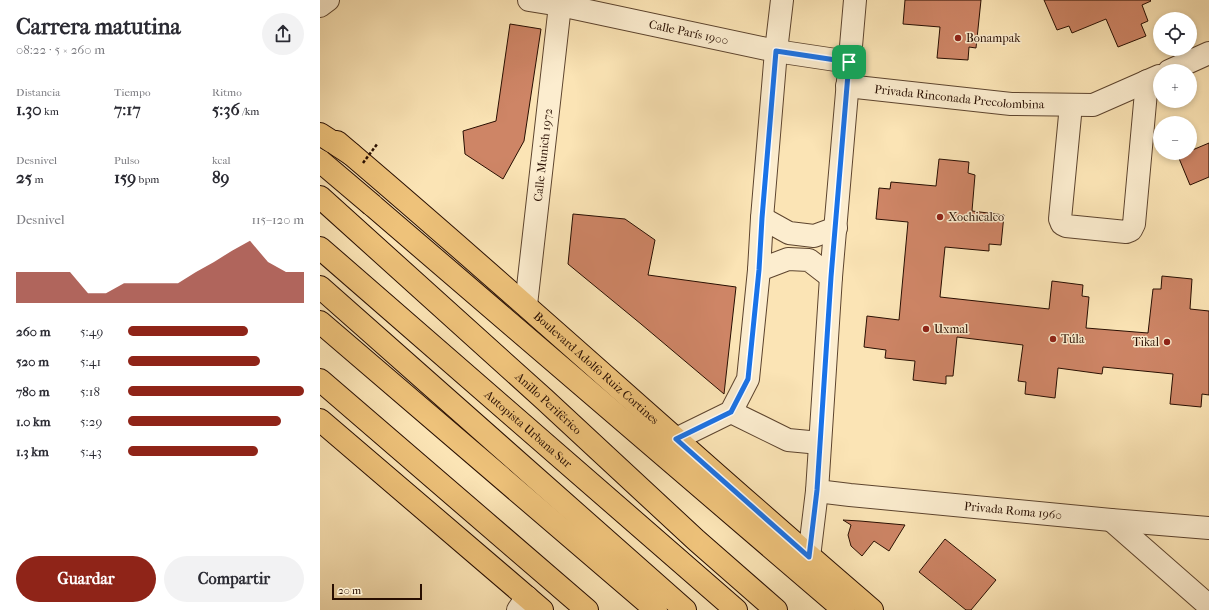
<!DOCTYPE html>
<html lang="es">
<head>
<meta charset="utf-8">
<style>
	body { margin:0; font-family:"IM FELL French Canon",serif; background:#f2f2f3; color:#2b2b33; height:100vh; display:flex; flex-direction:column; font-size:15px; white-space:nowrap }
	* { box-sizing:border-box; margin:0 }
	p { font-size:13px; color:#7c7c81 }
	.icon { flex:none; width:22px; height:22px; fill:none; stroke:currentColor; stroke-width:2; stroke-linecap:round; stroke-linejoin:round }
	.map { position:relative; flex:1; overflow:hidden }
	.panel { display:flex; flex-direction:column; background:#fff; width:320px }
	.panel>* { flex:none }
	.fabs { position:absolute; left:833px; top:12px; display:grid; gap:8px }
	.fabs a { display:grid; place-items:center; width:44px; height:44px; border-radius:50%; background:#fff; box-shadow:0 2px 6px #0003; font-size:20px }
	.scale { position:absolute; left:12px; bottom:10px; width:90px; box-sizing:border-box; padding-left:4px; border:2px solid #280e01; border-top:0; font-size:11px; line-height:14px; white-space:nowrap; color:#280e01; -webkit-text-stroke:3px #fcedcf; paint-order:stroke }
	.pin { position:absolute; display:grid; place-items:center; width:34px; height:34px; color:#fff; margin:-17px; border-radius:8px; box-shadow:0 2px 6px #0006 }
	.round { display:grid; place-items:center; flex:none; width:42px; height:42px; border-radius:21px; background:#f2f2f3 }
	.headline { display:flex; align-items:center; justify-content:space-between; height:68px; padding:0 16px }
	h1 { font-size:22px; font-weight:800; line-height:30px }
	.figures { display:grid; grid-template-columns:repeat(3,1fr); gap:6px; height:68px; padding:4px 16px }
	.figures div { display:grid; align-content:center }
	.figures b { font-size:17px; font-weight:800 }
	.figures small { font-size:11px; font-weight:400 }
	.figures p { font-size:11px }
	.chart { height:112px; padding:8px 16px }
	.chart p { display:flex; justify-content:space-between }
	.chart svg { width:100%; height:72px; margin-top:4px; fill:#8f2418; opacity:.7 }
	.primary-button { display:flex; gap:8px; margin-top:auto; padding:8px 16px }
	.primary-button a { flex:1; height:46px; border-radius:24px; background:#8f2418; color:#fff; font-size:16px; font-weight:800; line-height:46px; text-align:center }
	.primary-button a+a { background:#f2f2f3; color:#2b2b33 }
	ul { padding:0 16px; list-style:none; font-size:13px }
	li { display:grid; grid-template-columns:64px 48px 1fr; align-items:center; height:30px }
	li i { height:10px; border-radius:5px; background:#8f2418 }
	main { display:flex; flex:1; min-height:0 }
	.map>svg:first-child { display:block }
</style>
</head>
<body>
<main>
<section class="panel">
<div class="headline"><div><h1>Carrera matutina</h1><p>08:22 · 5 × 260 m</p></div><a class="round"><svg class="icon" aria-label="share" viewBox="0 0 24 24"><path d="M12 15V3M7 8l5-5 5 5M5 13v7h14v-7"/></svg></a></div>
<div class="figures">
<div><p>Distancia</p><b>1.30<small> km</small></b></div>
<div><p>Tiempo</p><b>7:17</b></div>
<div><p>Ritmo</p><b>5:36<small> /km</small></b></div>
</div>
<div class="figures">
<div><p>Desnivel</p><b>25<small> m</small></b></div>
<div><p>Pulso</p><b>159<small> bpm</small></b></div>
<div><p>kcal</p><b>89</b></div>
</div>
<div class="chart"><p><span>Desnivel</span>115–120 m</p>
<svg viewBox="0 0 160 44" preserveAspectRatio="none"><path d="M0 44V25L10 25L20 25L30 25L40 38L50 38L60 32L70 32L80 32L90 32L100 25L110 19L120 12L130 6L140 19L150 25L160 25V44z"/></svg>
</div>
<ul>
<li><b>260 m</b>5:49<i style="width:68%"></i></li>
<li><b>520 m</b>5:41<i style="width:75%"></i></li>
<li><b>780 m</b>5:18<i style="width:100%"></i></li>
<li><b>1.0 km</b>5:29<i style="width:87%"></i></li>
<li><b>1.3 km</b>5:43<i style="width:74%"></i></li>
</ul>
<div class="primary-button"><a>Guardar</a><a>Compartir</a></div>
</section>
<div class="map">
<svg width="889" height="610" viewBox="0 0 889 610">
	<rect width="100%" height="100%" fill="#fbe4b5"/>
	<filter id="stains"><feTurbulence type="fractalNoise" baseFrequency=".005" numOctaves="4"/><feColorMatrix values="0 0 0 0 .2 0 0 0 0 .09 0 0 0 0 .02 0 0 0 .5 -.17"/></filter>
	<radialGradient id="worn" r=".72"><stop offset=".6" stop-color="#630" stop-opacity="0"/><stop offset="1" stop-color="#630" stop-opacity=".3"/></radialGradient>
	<path fill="#ce8566" stroke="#280e01" d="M 585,0 L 661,0 L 656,48 L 649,47 L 648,60 L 617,58 L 620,27 L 583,24 Z
		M 724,0 L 830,0 L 831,1 L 822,5 L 828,21 L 821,24 L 826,36 L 798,47 L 786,19 L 752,33 L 749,26 L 737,30 Z
		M 190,24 L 221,29 L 204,141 L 183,179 L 145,154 L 143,131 L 176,121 Z
		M 889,143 L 889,177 L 870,185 L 858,156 L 865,153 L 870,153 L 870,151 Z
		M 619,159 L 649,162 L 648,173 L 655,175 L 652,211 L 684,215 L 681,245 L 669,244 L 669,251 L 625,247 L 620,297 L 729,309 L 732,281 L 763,285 L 762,296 L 769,297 L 766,328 L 828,333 L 833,289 L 841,289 L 842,276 L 872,279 L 870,309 L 889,311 L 889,395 L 882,394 L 881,407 L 850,404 L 853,374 L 783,367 L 782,374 L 738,368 L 735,398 L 705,394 L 706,382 L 698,381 L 703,345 L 637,337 L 633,376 L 626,376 L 626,384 L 593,380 L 595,361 L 565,358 L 566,350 L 544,347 L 547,316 L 579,320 L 588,222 L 556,219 L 559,188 L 570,189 L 571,182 L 616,186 Z
		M 253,214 L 305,219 L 335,240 L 328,275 L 416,287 L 404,394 L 321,324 L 248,264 Z
		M 523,520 L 540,521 L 585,525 L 569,551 L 554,541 L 542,556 L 531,546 L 528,535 L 531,525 Z
		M 625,539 L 676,580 L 651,610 L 646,610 L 599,572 Z"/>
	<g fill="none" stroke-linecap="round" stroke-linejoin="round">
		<defs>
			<g id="minor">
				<path id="s1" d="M 209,0 L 240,5 L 456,51 L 529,62"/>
				<path d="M 0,6 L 8,0"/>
				<path d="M 849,71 L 889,53"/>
				<path id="s2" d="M 527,86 L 691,104 L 773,105 L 839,76"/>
				<path d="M 751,105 L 740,219 L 742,224 L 746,226 L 806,232 L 811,230 L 814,224 L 827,81"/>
				<path d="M 442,218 L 469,233 L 494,236 L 516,228"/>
				<path d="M 439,270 L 468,259 L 489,260 L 511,277"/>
				<path id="s3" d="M 206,305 L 240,5"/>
				<path d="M 411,412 L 468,440 L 500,443"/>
				<path d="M 356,439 L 411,412 L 428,379 L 439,270 L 442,218 L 456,51 L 462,0"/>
				<path id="s4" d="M 497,491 L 530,495 L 791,520 L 889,528"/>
				<path d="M 791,520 L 889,606"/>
				<path d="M 489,557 L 497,491 L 511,277 L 535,0"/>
				<path d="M 198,610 L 207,597"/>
			</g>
			<g id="major">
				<path id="s5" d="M 17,142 C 198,295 372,456 552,610"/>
				<path d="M 0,420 L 222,610"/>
			</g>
			<g id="highway">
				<path d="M 0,134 L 31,154"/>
				<path id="s6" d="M 0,197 L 224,399 L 376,540 L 456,610"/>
				<path d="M 52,205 L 524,610"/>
				<path id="s7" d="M 0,248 L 416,610"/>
				<path d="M 0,287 L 365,610"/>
				<path d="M 0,322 L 336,610"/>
				<path d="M 0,380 L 267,610"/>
			</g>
		</defs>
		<use href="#minor" stroke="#5d442e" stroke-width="24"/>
		<use href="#major" stroke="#280e01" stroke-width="24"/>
		<use href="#highway" stroke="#280e01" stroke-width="24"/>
		<use href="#minor" stroke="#fcedcf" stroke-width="22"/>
		<use href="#major" stroke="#eec27a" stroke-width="22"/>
		<use href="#highway" stroke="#eec27a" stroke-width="22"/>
		<defs>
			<path id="highway-bridge" d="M 0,161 L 52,205"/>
		</defs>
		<use href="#highway-bridge" stroke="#280e01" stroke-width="24" stroke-linecap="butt"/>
		<path stroke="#280e01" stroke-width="2.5" stroke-dasharray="3 2" stroke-linecap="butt" d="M 43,163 L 58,143"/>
		<use href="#highway-bridge" stroke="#eec27a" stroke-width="22"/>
	</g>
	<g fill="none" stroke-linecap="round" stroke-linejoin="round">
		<defs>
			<path id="route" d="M 456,51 L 529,62 L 511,277 L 497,490 L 489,557 L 356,439 L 411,412 L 428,379 L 439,270 L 442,218 Z"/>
		</defs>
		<use href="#route" stroke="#fff" stroke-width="8"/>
		<use href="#route" stroke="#1a73e8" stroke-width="5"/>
	</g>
	<g fill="#8f2418" stroke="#fcedcf" stroke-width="1.5">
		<circle cx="638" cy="38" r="4"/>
		<circle cx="620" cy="217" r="4"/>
		<circle cx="606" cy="329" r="4"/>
		<circle cx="733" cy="339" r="4"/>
		<circle cx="847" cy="342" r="4"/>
	</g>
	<g text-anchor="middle" stroke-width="3" stroke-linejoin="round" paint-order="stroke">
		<g font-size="12" fill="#280e01" stroke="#fcedcf">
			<text dy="4" stroke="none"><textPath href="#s1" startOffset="163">Calle París 1900</textPath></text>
			<text dy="4" stroke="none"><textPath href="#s2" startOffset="113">Privada Rinconada Precolombina</textPath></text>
			<text dy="4" stroke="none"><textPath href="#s3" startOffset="151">Calle Munich 1972</textPath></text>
			<text dy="4" stroke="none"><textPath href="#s5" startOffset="344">Boulevard Adolfo Ruiz Cortines</textPath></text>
			<text dy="4" stroke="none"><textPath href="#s6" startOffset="308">Anillo Periférico</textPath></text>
			<text dy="4" stroke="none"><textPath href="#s7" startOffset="276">Autopista Urbana Sur</textPath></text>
			<text dy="4" stroke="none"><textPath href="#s4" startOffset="197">Privada Roma 1960</textPath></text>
		</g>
		<g font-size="12" fill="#280e01" stroke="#fcedcf" text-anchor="start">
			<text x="646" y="42">Bonampak</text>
			<text x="628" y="221">Xochicalco</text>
			<text x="614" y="333">Uxmal</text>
			<text x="741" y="343">Túla</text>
			<text x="839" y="346" text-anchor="end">Tikal</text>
		</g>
	</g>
	<rect width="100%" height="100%" filter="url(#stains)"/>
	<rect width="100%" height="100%" fill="url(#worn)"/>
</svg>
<div class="fabs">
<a><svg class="icon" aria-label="locate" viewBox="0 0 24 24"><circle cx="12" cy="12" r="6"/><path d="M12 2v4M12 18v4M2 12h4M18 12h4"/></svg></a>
<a>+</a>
<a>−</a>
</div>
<div class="scale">20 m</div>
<div class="pin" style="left:529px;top:62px;background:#1e9e55"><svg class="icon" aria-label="arrive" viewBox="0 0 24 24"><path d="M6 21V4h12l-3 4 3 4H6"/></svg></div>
</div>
</main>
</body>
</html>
